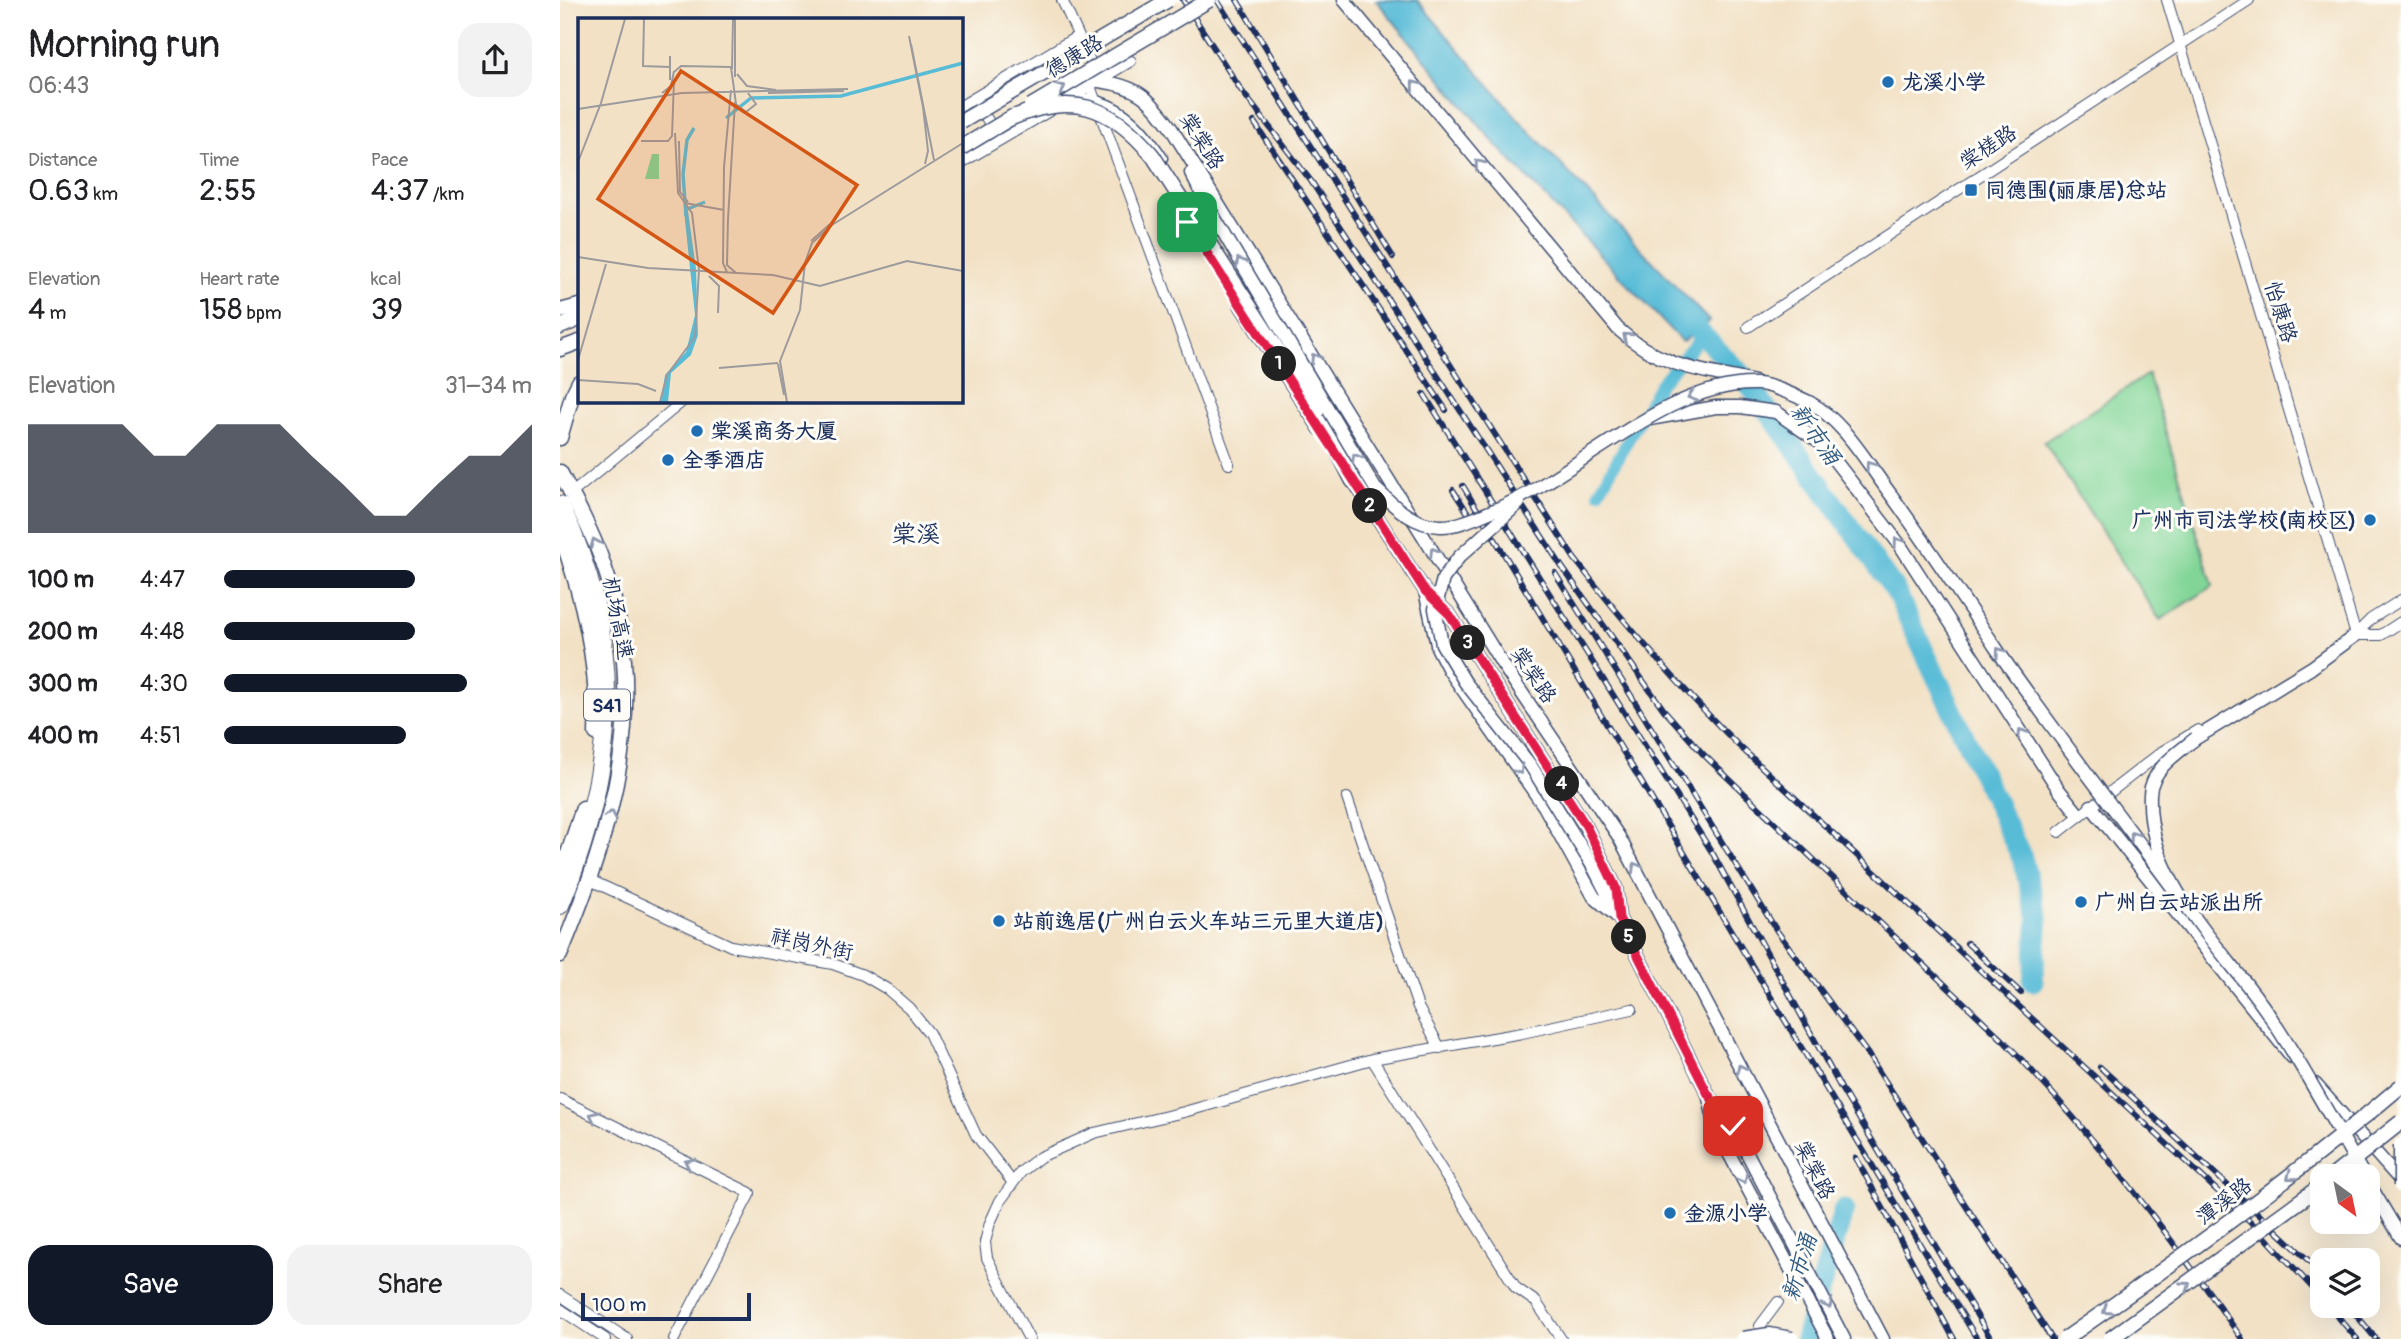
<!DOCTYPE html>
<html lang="en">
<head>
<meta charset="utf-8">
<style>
	body { margin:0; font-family:Pangolin,"LXGW WenKai TC",sans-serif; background:#f2f2f2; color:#202124; height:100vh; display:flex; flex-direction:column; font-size:26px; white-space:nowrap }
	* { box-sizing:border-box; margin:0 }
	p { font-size:23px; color:#757577 }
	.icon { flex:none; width:38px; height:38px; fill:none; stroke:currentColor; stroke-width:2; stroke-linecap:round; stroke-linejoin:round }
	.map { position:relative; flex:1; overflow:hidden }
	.panel { display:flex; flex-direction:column; background:#fff; width:560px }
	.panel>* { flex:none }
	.needle { width:46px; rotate:147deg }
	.fabs { position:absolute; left:1750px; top:1164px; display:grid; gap:14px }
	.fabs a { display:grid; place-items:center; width:70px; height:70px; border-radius:14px; background:#fff; box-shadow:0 7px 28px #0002; font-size:35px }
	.scale { position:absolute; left:21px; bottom:18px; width:170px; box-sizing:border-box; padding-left:7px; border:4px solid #1b2f5e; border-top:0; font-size:19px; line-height:24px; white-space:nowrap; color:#1b2f5e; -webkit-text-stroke:5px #fdfcf7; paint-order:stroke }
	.pin { position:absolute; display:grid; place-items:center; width:60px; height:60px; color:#fff; margin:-30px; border-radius:14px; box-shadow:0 4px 10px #0006 }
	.km { position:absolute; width:35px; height:35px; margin:-18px; border-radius:50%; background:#222; color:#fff; font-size:19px; line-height:35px; text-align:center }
	.round { display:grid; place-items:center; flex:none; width:74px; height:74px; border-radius:21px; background:#f2f2f2 }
	.head { display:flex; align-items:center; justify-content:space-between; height:119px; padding:0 28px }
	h1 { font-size:38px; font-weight:600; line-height:52px }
	.metrics { display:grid; grid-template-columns:repeat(3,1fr); gap:10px; height:119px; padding:7px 28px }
	.metrics div { display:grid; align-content:center }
	.metrics b { font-size:30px; font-weight:600 }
	.metrics small { font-size:19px; font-weight:400 }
	.metrics p { font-size:19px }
	.chart { height:196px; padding:14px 28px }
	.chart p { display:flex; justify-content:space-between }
	.chart svg { width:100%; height:126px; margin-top:7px; fill:#111827; opacity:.7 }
	.action { display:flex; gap:14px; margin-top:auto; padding:14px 28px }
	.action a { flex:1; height:80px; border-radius:21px; background:#111827; color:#fff; font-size:28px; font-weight:600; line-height:80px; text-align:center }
	.action a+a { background:#f2f2f2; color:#202124 }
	ul { padding:0 28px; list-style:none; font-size:23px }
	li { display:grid; grid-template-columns:112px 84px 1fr; align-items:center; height:52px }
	li i { height:18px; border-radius:9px; background:#111827 }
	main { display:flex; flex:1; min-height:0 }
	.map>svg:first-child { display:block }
</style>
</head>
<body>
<main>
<section class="panel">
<div class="head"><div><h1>Morning run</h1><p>06:43</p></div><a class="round"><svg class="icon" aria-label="share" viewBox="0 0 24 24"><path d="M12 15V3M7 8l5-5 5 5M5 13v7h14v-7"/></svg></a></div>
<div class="metrics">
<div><p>Distance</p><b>0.63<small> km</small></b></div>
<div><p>Time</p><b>2:55</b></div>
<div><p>Pace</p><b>4:37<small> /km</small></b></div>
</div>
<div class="metrics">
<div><p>Elevation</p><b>4<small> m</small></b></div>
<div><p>Heart rate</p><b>158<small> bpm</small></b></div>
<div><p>kcal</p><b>39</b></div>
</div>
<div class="chart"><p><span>Elevation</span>31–34 m</p>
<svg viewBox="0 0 160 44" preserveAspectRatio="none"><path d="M0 44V6L10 6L20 6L30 6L40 17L50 17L60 6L70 6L80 6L90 17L100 27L110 38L120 38L130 27L140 17L150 17L160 6V44z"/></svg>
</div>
<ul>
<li><b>100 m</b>4:47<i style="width:62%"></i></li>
<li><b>200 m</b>4:48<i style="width:62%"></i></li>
<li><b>300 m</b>4:30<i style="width:79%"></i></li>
<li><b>400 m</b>4:51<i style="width:59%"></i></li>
</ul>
<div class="action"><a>Save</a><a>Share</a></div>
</section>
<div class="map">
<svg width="1841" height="1339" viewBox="0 0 1841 1339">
	<rect width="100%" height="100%" fill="#fdfcf7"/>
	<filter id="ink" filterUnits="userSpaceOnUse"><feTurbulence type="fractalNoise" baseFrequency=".0143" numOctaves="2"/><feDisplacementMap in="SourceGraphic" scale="14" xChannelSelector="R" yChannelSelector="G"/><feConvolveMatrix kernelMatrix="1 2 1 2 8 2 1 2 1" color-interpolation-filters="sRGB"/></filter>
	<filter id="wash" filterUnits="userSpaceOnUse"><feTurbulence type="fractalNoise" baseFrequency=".00686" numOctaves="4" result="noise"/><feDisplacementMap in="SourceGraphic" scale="28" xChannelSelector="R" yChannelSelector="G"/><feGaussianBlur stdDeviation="1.57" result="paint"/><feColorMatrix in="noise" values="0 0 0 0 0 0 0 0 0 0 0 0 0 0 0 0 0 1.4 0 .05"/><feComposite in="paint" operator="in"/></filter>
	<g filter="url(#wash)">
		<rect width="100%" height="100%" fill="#f2e1c5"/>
		<path fill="#81d596" stroke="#4e827a" stroke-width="2" d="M 1588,374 L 1653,586 L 1600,620 L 1484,442 Z"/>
		<path fill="#59bcd7" stroke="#3a769a" stroke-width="2" d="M 816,0 L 857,0 L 958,119 L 1149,321 L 1122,342 L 930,138 Z"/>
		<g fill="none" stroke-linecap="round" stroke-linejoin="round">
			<path stroke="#59bcd7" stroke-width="12" d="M 1039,492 L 1099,385 L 1143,335"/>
			<path stroke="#59bcd7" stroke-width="21" d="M 1117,309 L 1184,377 L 1336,592 L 1462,858 L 1478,917 L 1473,981
				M 1245,1339 L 1284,1209"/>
		</g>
	</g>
	<g filter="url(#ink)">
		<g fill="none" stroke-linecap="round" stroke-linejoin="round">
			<defs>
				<path id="minor" d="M 502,0 L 536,74
					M 1607,0 L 1796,635
					M 530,86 L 669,464
					M 509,98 L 571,61
					M 418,105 L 436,133
					M 401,106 L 518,36
					M 401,163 L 491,110
					M 1188,327 L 1689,0
					M 11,494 L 123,401
					M 1796,635 L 1821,635 L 1841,622
					M 1792,638 L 1811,619 L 1841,600
					M 787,798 L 858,1007 L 880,1048
					M 1499,832 L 1603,751 L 1638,730
					M 30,880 L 171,946 L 273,964 L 303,975 L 327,989 L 349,1008 L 369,1033 L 416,1135 L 453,1183
					M 812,1059 L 956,1288 L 976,1302 L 1001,1339
					M 0,1099 L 190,1193 L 114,1339
					M 0,1295 L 67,1339
					M 0,1309 L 45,1339
					M 469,1339 L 427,1258 L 425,1242 L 430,1223 L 440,1201 L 461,1172 L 480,1157 L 534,1133 L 624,1112 L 812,1059 L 962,1033 L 1072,1009
					M 1197,1339 L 1200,1326 L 1218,1302"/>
				<path id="tertiary" d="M 784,0 L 1058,329 C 1101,368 1140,370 1195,382
					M 539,81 C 577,86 589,97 611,128 L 943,665 L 1059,837 L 1323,1339
					M 511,98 C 555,100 578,122 601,158
					M 631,173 L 650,210
					M 681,306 L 760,429
					M 1090,419 L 1156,407 L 1180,407 L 1216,412 L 1262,444 L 1340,545 L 1499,790 L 1519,815
					M 789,474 L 865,591 L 878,649 L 889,670 L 984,806 L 1034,897 L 1059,918 L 1148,1094 L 1157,1131 L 1268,1339
					M 870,596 L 890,615 L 1026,826 L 1056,888 L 1059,918
					M 1636,738 L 1751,668 L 1796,635
					M 1531,806 L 1732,1057
					M 1034,868 L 1056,911
					M 1755,1084 L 1841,1181
					M 1152,1100 L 1173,1126 L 1284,1339
					M 1808,1182 L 1841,1238"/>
				<path id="secondary" d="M 0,311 L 19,306
					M 0,327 L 19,319
					M 0,349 L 19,342
					M 757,411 L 793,481
					M 0,438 L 12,396 L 19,382
					M 0,472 C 16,502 32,532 43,563 C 92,701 53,827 0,955
					M 0,533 C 23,598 39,664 36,733
					M 0,878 L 23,808"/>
				<path id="motorway" d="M 0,505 C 66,643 57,767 0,905"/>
			</defs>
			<use href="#minor" stroke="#3b4a6d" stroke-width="12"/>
			<use href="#tertiary" stroke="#3b4a6d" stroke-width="15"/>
			<use href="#secondary" stroke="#3b4a6d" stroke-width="17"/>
			<use href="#motorway" stroke="#3b4a6d" stroke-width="20"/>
			<use href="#minor" stroke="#fff" stroke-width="10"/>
			<use href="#tertiary" stroke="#fff" stroke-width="12"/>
			<use href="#secondary" stroke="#fff" stroke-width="14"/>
			<use href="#motorway" stroke="#fff" stroke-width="18"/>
			<defs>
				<path id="rail" d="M 623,0 L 681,90 L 751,181 L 1002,567 L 1104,710 L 1143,754 L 1443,1040 C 1532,1132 1609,1234 1682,1339
					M 657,0 L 1014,558 C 1065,624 1118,685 1177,744 L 1694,1225 L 1762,1298
					M 677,0 L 833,257
					M 694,122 L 886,410
					M 864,394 L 1153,854 L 1282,1090 L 1431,1339
					M 903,486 L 1417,1339
					M 893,490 L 908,513
					M 995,573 L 1217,931 L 1307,1053 L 1492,1339
					M 1407,943 L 1461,993
					M 1540,1067 L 1762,1273
					M 1296,1158 L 1394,1339
					M 1769,1306 L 1797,1339
					M 1789,1306 L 1816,1339"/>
			</defs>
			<use href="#rail" stroke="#1b2f5e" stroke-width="6"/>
			<use href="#rail" stroke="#fdfcf7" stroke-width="3.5" stroke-dasharray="10" stroke-linecap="butt"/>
			<defs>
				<path id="tertiary-bridge" d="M 650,210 L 815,488 C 833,505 852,525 880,526 C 897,527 917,517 932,511 C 1016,477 1106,381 1197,384 C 1211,384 1236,396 1249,402 C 1282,420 1304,458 1326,488 C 1365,541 1401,596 1438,651 C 1495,733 1556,811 1615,891
					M 959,503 L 899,557 L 883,579 L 875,609 L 882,644 L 905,682 L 971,766 L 1034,868
					M 1636,738 C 1619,752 1591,769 1590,794 C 1586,887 1670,952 1715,1024 C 1747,1073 1775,1125 1804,1176"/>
				<path id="secondary-bridge" d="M 471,106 L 649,0
					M 447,120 C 511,91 550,104 593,156 L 757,411
					M 401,122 L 608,0
					M 401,148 L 454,116
					M 1841,1145 L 1841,1186
					M 1773,1176 L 1841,1122
					M 1183,1339 L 1209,1335 L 1232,1339
					M 1505,1339 C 1620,1259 1734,1177 1841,1086
					M 1550,1339 L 1762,1185"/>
			</defs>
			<use href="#tertiary-bridge" stroke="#3b4a6d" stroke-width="15" stroke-linecap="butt"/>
			<use href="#secondary-bridge" stroke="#3b4a6d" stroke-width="17" stroke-linecap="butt"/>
			<use href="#tertiary-bridge" stroke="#fff" stroke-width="12"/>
			<use href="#secondary-bridge" stroke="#fff" stroke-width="14"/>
		</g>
		<defs><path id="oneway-chevron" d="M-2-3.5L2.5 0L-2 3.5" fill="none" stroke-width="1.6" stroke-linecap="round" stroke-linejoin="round" transform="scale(1.75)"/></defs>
		<g stroke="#8d97ae">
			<use href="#oneway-chevron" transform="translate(855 85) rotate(-129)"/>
			<use href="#oneway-chevron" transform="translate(501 88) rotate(-31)"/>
			<use href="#oneway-chevron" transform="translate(919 164) rotate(-129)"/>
			<use href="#oneway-chevron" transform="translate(680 262) rotate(-120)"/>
			<use href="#oneway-chevron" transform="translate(1067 337) rotate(-138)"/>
			<use href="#oneway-chevron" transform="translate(755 358) rotate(-122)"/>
			<use href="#oneway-chevron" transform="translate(1132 396) rotate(162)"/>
			<use href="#oneway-chevron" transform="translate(796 458) rotate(-121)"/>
			<use href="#oneway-chevron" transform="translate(1310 466) rotate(-126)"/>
			<use href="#oneway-chevron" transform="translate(1338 542) rotate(-126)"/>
			<use href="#oneway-chevron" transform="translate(35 543) rotate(-113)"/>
			<use href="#oneway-chevron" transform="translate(874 552) rotate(-121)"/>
			<use href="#oneway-chevron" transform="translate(1440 652) rotate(-125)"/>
			<use href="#oneway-chevron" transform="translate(1462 733) rotate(-123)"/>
			<use href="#oneway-chevron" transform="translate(959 770) rotate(56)"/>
			<use href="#oneway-chevron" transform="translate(51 815) rotate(-74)"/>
			<use href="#oneway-chevron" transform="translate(1574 836) rotate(-127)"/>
			<use href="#oneway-chevron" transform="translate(1076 867) rotate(-120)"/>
			<use href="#oneway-chevron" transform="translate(1181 1069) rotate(-117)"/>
			<use href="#oneway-chevron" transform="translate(34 1116) rotate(-154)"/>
			<use href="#oneway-chevron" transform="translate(129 1163) rotate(-154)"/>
			<use href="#oneway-chevron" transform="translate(1731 1176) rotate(142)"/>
			<use href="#oneway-chevron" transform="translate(1183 1179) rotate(62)"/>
			<use href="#oneway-chevron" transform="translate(1626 1286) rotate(-35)"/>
			<use href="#oneway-chevron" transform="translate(1268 1304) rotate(63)"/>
			<use href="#oneway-chevron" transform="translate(1547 1310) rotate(145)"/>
		</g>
	</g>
	<g fill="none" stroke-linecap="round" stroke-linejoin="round" filter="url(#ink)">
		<defs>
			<path id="route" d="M 627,222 L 865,591 L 890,615 L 1026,826 L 1056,888 L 1059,918 L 1148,1094 L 1173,1126"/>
		</defs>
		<use href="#route" stroke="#fff" stroke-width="14"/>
		<use href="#route" stroke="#e11d48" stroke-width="9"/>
	</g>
	<g fill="#1f6fb2" stroke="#fdfcf7" stroke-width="2.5">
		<circle cx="1328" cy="82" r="7"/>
		<rect x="1404" y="183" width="14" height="14" rx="3.5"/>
		<circle cx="137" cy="431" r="7"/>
		<circle cx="108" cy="460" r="7"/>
		<circle cx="1810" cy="520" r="7"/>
		<circle cx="1521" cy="902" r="7"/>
		<circle cx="439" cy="921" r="7"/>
		<circle cx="1110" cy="1213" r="7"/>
	</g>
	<g text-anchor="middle" stroke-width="6" stroke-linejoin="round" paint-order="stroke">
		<rect fill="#fdfcf7" stroke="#5f6c8c" stroke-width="2" x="24" y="689.5" width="46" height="31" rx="5"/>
		<g font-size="19" font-weight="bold" fill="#1b2f5e">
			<text x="47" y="712">S41</text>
		</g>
		<g font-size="21" fill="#1b2f5e" stroke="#fdfcf7">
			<text transform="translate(514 56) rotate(-31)" y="7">德康路</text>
			<text transform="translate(642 141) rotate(57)" y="7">棠棠路</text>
			<text transform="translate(1428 147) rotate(-33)" y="7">棠槎路</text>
			<text transform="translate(1721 312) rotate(73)" y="7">怡康路</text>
			<text transform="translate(58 618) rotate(79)" y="7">机场高速</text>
			<text transform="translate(974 675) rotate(56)" y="7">棠棠路</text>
			<text transform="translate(252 944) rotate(12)" y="7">祥岗外街</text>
			<text transform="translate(1255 1170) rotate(63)" y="7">棠棠路</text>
			<text transform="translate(1664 1201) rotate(-37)" y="7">潭溪路</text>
		</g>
		<g font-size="21" font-weight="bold" fill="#1b2f5e" stroke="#fdfcf7" text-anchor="start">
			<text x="1342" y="89">龙溪小学</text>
			<text x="1425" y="197">同德围(丽康居)总站</text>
			<text x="151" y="438">棠溪商务大厦</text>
			<text x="122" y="467">全季酒店</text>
			<text x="1796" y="527" text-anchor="end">广州市司法学校(南校区)</text>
			<text x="1535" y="909">广州白云站派出所</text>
			<text x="453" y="928">站前逸居(广州白云火车站三元里大道店)</text>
			<text x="1124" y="1220">金源小学</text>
		</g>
		<g font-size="23" font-style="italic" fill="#2e5982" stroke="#fdfcf7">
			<text transform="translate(1256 434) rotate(55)" y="8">新市涌</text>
			<text transform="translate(1239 1267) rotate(-73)" y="8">新市涌</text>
		</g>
		<g font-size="24" fill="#1b2f5e" stroke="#fdfcf7">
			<text x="356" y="542">棠溪</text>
		</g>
	</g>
	<g transform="translate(18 18)">
		<rect width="385" height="385" fill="#f2e1c5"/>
		<path d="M 74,136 L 81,136 L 81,161 L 67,161 Z" fill="#81d596"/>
		<path d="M 106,193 L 110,193 L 118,251 L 120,317 L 113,337 L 93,355 L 90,384 L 83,384 L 87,357 L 108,334 L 117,297 Z" fill="#59bcd7"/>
		<path fill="none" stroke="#59bcd7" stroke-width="3.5" d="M 148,100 L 173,80 L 263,78 L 385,45M 107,192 L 127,184M 108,198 L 105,156 L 109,122 L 116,110"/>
		<path fill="none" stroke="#9c9a9c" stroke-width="2" d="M 66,1 L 65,48 L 92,49M 331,18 L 345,89 L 350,133 L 347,146M 333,26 L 356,142M 153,49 L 158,86 L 168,94 L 178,86 L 170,75M 154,51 L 155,1M 96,54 L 103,48 L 153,49M 159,56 L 169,68 L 198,72M 157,59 L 157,1M 92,62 L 92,38M 84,75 L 93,68 L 96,53M 190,75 L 266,73M 0,91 L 104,75 L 270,71M 97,115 L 100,175 L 114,195 L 121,252M 63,123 L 90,123 L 94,118 L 96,62M 101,123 L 102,174 L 110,184M 0,144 L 23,85 L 47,1M 107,185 L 146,192M 150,200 L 149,247 L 158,255M 150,201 L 157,84M 233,223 L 252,206M 0,239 L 70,250 L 195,257 L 242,268 L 329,243 L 385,253M 149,254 L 145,245 L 146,149 L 153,72M 131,258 L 141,268 L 140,295M 385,267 L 385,332M 0,342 L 28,246M 200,346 L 206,377M 141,350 L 200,345M 0,362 L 60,366 L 78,373M 82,384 L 89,357 L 117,319 L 121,252M 209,384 L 202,343 L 222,292 L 227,245 L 234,225 L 254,207 L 385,125"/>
		<path fill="#d45514" fill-opacity="0.15" stroke="#d45514" stroke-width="3.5" d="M 103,53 L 279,167 L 195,295 L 20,181 Z"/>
		<rect width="385" height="385" fill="none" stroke="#1b2f5e" stroke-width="3.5"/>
	</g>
</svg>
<div class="fabs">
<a><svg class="needle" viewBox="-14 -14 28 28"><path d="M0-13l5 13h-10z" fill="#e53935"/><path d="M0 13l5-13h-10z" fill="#757577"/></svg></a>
<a><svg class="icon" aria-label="layers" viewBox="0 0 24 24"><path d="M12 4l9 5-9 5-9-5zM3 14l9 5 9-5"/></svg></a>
</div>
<div class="scale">100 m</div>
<div class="pin" style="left:627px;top:222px;background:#1e9e55"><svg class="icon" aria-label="arrive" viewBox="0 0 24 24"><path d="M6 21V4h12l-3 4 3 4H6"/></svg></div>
<div class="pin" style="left:1173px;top:1126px;background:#d93025"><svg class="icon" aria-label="check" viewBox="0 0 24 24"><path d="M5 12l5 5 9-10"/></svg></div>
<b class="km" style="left:719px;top:364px">1</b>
<b class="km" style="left:810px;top:506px">2</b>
<b class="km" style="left:908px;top:643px">3</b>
<b class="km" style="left:1002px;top:784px">4</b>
<b class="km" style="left:1069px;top:937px">5</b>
</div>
</main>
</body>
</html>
